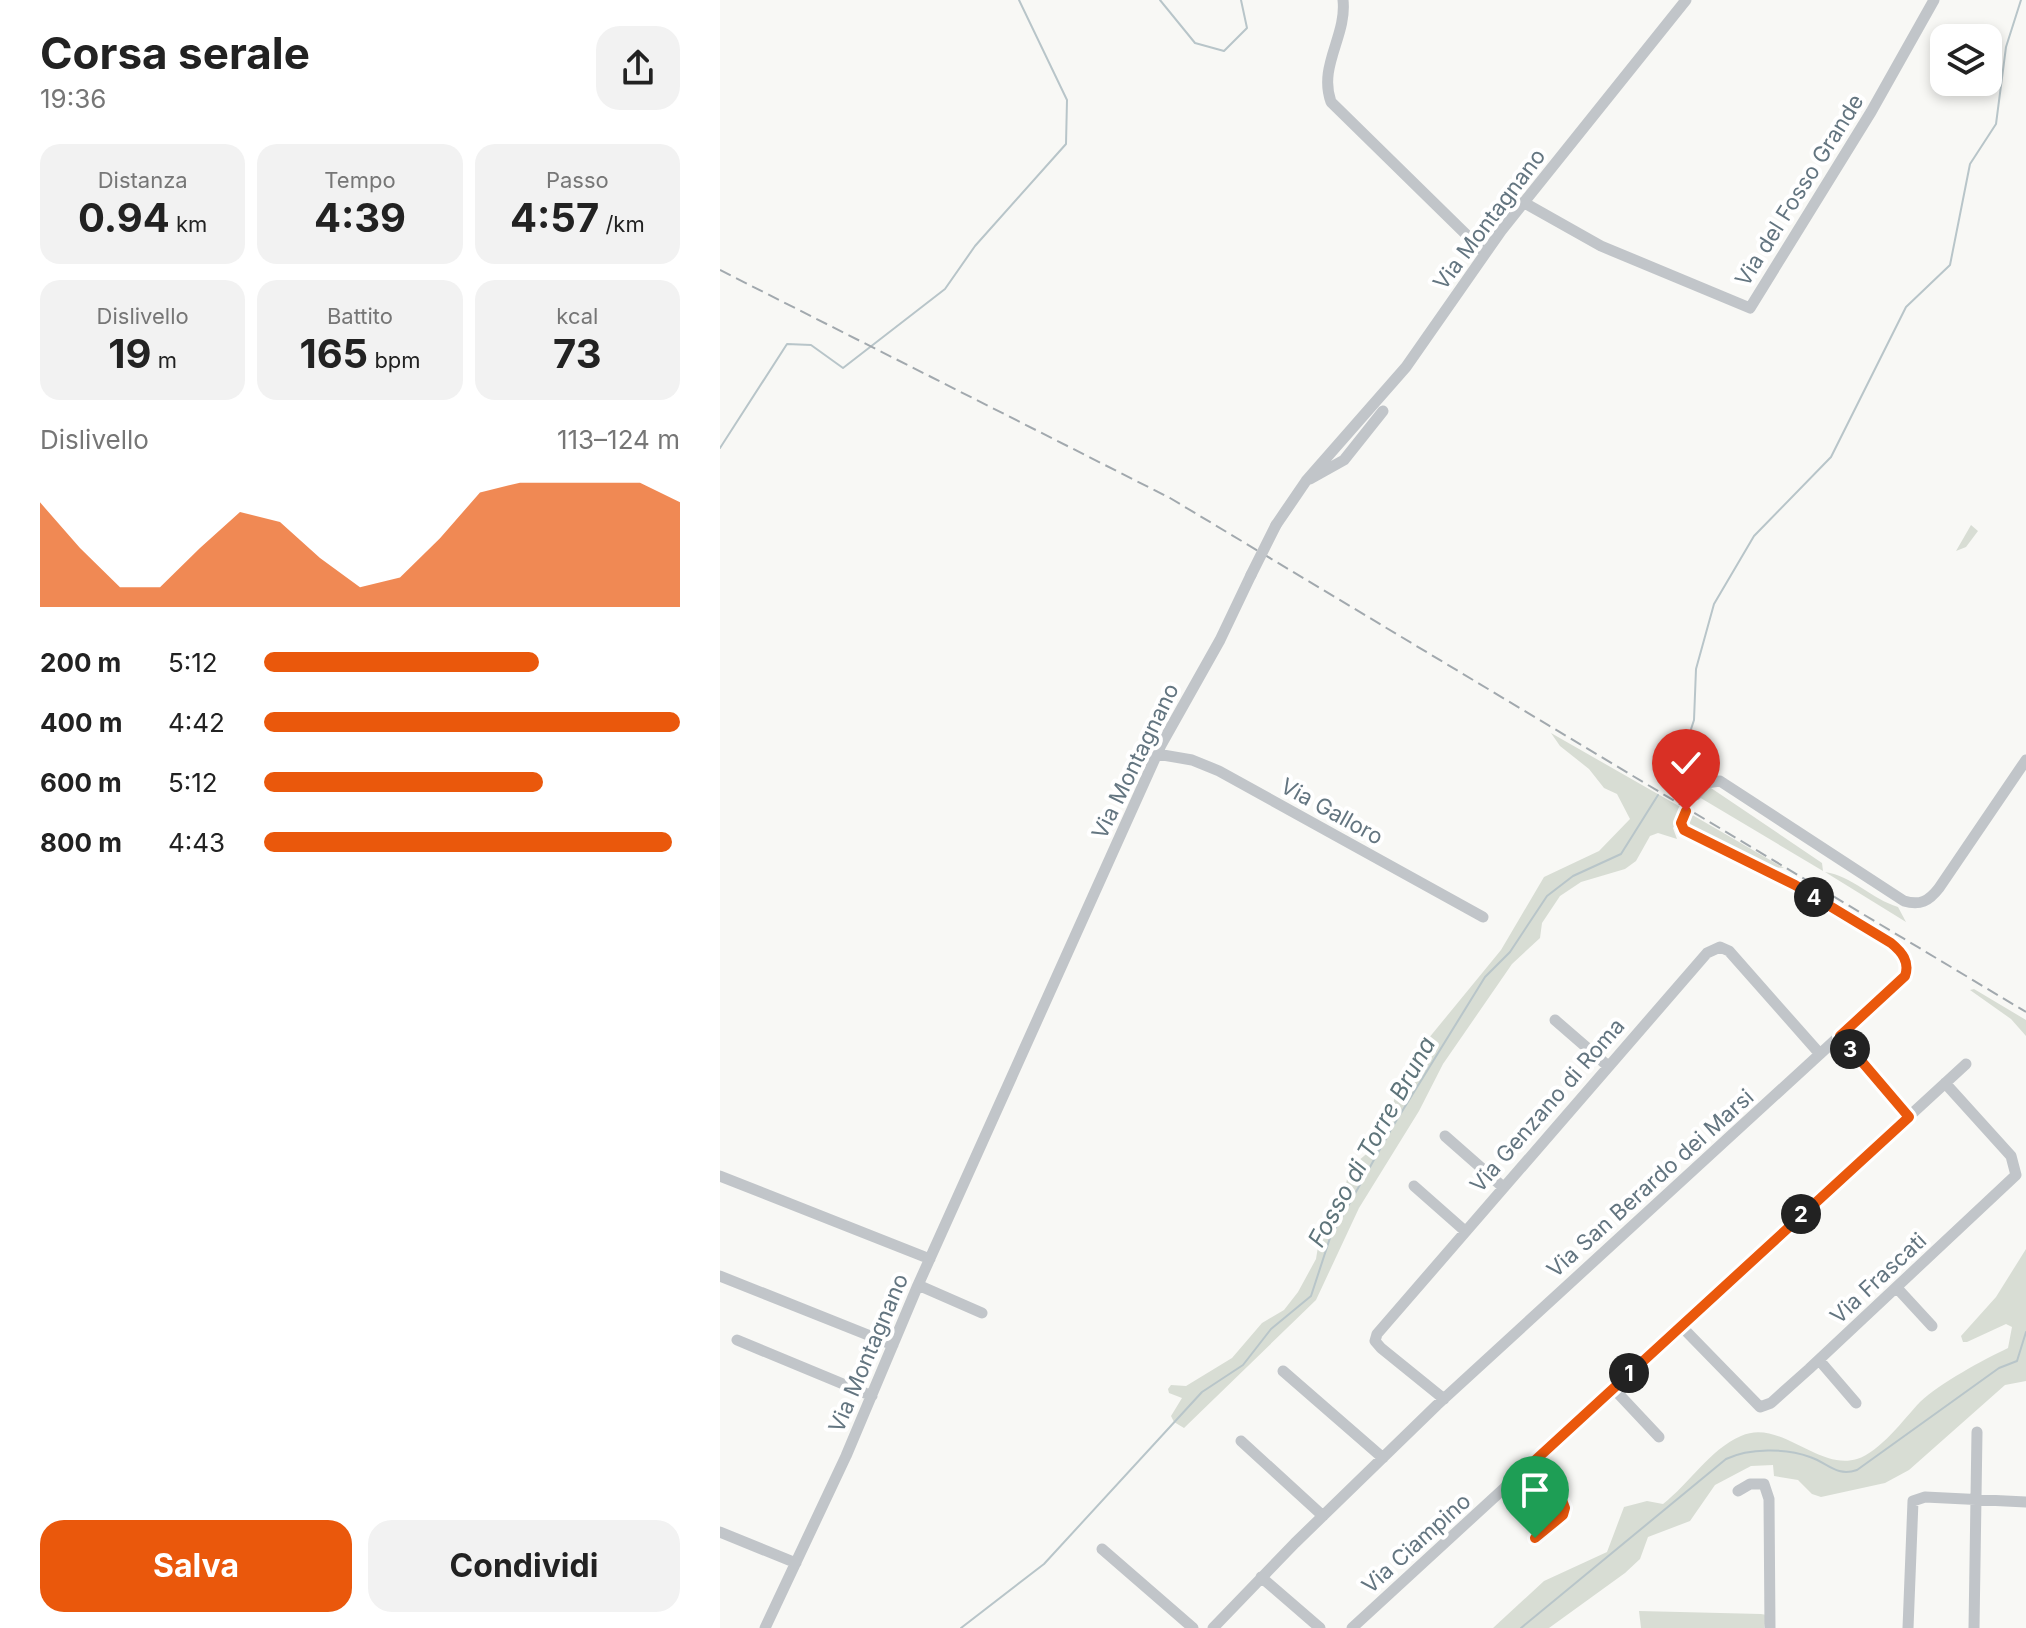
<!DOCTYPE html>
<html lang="it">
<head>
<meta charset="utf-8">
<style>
	body { margin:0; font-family:Inter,sans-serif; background:#f2f2f2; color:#222; height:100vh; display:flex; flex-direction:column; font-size:30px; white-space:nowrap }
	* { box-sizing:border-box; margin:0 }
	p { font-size:26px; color:#767676 }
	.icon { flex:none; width:44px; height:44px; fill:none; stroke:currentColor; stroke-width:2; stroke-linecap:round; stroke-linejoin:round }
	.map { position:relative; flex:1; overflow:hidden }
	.drawer { display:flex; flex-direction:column; background:#fff; width:720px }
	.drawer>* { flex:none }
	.tools { position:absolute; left:1210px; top:24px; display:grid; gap:16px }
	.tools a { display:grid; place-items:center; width:72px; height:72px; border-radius:16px; background:#fff; box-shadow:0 4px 12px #0003; font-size:40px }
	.pin { position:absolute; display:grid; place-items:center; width:68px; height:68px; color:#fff; margin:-82px -34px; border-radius:50% 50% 50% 0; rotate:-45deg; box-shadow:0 0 8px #0007 }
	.pin .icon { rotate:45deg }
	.km { position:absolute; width:40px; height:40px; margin:-20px; border-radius:50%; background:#222; color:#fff; font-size:22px; line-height:40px; text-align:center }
	.round { display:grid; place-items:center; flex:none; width:84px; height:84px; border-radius:24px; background:#f2f2f2 }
	.summary { display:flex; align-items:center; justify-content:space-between; height:136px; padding:0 40px }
	h1 { font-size:44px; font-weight:700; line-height:60px }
	.metrics { display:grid; grid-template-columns:repeat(3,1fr); gap:12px; height:136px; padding:8px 40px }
	.metrics div { display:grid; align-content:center; border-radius:20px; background:#f2f2f2; text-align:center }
	.metrics b { font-size:40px; font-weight:700 }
	.metrics small { font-size:22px; font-weight:400 }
	.metrics p { font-size:22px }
	.chart { height:224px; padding:16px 40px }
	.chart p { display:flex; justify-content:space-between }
	.chart svg { width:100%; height:144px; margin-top:8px; fill:#ea580c; opacity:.7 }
	.action { display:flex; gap:16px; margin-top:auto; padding:16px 40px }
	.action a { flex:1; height:92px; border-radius:24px; background:#ea580c; color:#fff; font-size:32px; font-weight:700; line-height:92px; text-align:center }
	.action a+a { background:#f2f2f2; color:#222 }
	ul { padding:0 40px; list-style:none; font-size:26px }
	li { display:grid; grid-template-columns:128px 96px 1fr; align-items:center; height:60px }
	li i { height:20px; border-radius:10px; background:#ea580c }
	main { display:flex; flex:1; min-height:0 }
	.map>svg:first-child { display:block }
</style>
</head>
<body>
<main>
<section class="drawer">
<div class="summary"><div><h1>Corsa serale</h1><p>19:36</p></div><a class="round"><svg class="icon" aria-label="share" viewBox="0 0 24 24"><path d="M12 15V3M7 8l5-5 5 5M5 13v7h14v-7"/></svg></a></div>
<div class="metrics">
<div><p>Distanza</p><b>0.94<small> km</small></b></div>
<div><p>Tempo</p><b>4:39</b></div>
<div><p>Passo</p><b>4:57<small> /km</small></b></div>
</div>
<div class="metrics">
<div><p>Dislivello</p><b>19<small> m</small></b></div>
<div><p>Battito</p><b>165<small> bpm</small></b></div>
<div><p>kcal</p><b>73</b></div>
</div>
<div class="chart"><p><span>Dislivello</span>113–124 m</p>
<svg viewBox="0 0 160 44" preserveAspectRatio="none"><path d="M0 44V12L10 26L20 38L30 38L40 26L50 15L60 18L70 29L80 38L90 35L100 23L110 9L120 6L130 6L140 6L150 6L160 12V44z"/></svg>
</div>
<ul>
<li><b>200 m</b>5:12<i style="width:66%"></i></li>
<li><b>400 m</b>4:42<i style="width:100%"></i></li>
<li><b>600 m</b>5:12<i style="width:67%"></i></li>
<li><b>800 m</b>4:43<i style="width:98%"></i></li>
</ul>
<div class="action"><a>Salva</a><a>Condividi</a></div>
</section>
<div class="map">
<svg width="1306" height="1628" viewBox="0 0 1306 1628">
	<rect width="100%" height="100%" fill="#f8f8f5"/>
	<path fill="#d8ddd4" d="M 1251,525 L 1258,531 L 1246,547 L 1236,551 Z
		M 831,733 L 964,809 L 953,828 L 957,839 L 938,833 L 930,836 L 916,861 L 905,869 L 861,882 L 840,896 L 822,923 L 820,938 L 792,964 L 723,1064 L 699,1111 L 639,1208 L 596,1300 L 464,1428 L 454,1422 L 451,1416 L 462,1398 L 449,1393 L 448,1389 L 451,1385 L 466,1386 L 512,1358 L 542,1323 L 564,1310 L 578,1292 L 596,1259 L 601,1228 L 626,1184 L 629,1169 L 652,1149 L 672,1113 L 676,1087 L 689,1070 L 690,1061 L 781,950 L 824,877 L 879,851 L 910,819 L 897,794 L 884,788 L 869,769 L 840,746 Z
		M 985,787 L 991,788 L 1102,863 L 1103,871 L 979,797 Z
		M 969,813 L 1064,868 L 1049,867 L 965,824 Z
		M 1105,872 C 1132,876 1152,899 1178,907 L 1186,922 Z
		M 1254,989 L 1306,1020 L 1306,1036 L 1291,1019 L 1250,990 Z
		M 1306,1249 L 1306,1381 L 1285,1385 L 1189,1470 L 1165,1483 L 1101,1497 L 1092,1494 L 1078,1480 L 1054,1476 L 1053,1465 L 1031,1466 L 995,1485 L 970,1521 L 928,1537 L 920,1559 L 905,1573 L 829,1628 L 773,1628 L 824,1581 L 887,1552 L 904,1507 L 927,1501 L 943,1504 C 970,1483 989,1450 1021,1436 C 1060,1418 1098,1471 1137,1459 C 1160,1452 1184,1419 1200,1402 C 1220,1383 1263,1360 1288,1348 L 1292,1327 L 1286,1324 L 1247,1342 L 1243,1342 L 1241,1336 L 1276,1297 Z
		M 919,1611 L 1041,1614 L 1047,1615 L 1044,1628 L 921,1628 Z"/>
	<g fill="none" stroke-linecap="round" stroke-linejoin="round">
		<path stroke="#b8c5c9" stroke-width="2" d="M 440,0 L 475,43 L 504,51 L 527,28 L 521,0
			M 0,448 L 67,344 L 91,345 L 123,368 L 225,289 L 255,246 L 346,144 L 347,100 L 299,0
			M 949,777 L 962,757 L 974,720 L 976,669 L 994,604 L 1034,536 L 1111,457 L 1186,307 L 1230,265 L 1250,164 L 1276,124 L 1286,47 L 1301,0
			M 241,1628 L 324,1564 L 482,1392 L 523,1365 L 551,1329 L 591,1296 L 610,1238 L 673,1126 L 765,977 L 790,952 L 827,896 L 853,876 L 901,854 L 938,795
			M 801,1628 L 1006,1459 C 1029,1448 1066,1448 1090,1457 C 1108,1463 1116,1477 1137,1470 L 1279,1368 L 1297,1361 L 1306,1332"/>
		<path stroke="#c1c5c9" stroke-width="11" d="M 623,0 C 627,36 598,66 611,102 L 765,253
			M 803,202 L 881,246 L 1030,308 L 1151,112 L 1214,0
			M 590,479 L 624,460 L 663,411
			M 556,525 L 586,481 L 686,367 L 781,231 L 966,0
			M 437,754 L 472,760 L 499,771 L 763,917
			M 976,795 L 986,783 L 1000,781 L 1184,901 C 1200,906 1209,901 1219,888 L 1306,760
			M 835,1020 L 888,1066
			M 1120,1036 L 1189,1117
			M 725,1136 L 783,1187
			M 0,1176 L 210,1259
			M 694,1186 L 745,1231
			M 0,1276 L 173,1345
			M 198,1285 L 262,1313
			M 1177,1288 L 1212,1326
			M 960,1325 L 1040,1407 L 1051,1403 L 1089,1369 L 1296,1175 L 1291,1156 L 1225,1083
			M 17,1340 L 152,1396
			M 1099,1360 L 1136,1403
			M 563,1371 L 663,1458
			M 893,1388 L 939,1437
			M 724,1399 L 661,1348 L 655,1341 L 657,1334 L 987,953 L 1000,947 L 1009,951 L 1100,1054
			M 521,1441 L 603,1516
			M 810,1465 L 842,1500 L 845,1508 L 843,1515 L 815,1538
			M 1018,1491 L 1030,1484 L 1044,1484 L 1049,1499 L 1050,1628
			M 0,1532 L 76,1563
			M 382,1549 L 473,1628
			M 541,1577 L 600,1628
			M 45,1628 L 126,1456 L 198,1285 L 441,745 L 500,640 L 531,575
			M 493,1628 L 575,1543 L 717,1405 L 1185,976 L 1187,963 C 1171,927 1009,853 968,832 L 961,823 L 966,811
			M 632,1628 L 1246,1064
			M 1188,1628 L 1193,1501 L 1205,1497 L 1306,1502
			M 1254,1628 L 1257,1432"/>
		<path stroke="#a2a9ae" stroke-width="2" stroke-dasharray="12 6" stroke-linecap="butt" d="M 0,270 L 450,498 L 1306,1012"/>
		<path stroke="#c1c5c9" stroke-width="11" d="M 531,575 L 556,525"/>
	</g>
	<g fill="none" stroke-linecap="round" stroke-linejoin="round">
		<defs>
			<path id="route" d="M 815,1538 L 843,1515 L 845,1508 L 842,1500 L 810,1465 L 1189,1117 L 1120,1036 L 1185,976 C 1190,962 1182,952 1171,943 L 1075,885 L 964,830 L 961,823 L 966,811"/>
		</defs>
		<use href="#route" stroke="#fff" stroke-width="16"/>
		<use href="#route" stroke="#ea580c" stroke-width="10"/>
	</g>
	<g text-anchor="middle" stroke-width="8" stroke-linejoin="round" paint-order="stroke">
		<g font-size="22" fill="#637580" stroke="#fff">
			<text transform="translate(1079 190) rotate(-58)" y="8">Via del Fosso Grande</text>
			<text transform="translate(769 219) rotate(-53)" y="8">Via Montagnano</text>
			<text transform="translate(415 761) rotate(-64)" y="8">Via Montagnano</text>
			<text transform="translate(612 811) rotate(29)" y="8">Via Galloro</text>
			<text transform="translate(827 1105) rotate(-49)" y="8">Via Genzano di Roma</text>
			<text transform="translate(930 1183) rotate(-42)" y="8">Via San Berardo dei Marsi</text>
			<text transform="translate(1158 1278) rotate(-43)" y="8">Via Frascati</text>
			<text transform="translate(148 1353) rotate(-67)" y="8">Via Montagnano</text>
			<text transform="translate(696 1543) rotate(-42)" y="8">Via Ciampino</text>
		</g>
		<g font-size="24" font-style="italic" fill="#5e747a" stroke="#fff">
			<text transform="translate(652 1142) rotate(-61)" y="8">Fosso di Torre Bruna</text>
		</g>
	</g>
</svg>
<div class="tools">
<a><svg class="icon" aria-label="layers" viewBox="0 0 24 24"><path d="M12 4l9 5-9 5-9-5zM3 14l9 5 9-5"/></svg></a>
</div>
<div class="pin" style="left:815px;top:1538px;background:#1e9e55"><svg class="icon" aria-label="arrive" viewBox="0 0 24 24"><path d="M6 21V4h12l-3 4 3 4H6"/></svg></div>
<div class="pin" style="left:966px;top:811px;background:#d93025"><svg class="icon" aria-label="check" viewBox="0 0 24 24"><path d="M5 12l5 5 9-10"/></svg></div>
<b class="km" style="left:909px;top:1373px">1</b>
<b class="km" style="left:1081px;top:1214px">2</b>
<b class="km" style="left:1130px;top:1049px">3</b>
<b class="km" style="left:1094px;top:897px">4</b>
</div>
</main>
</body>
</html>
